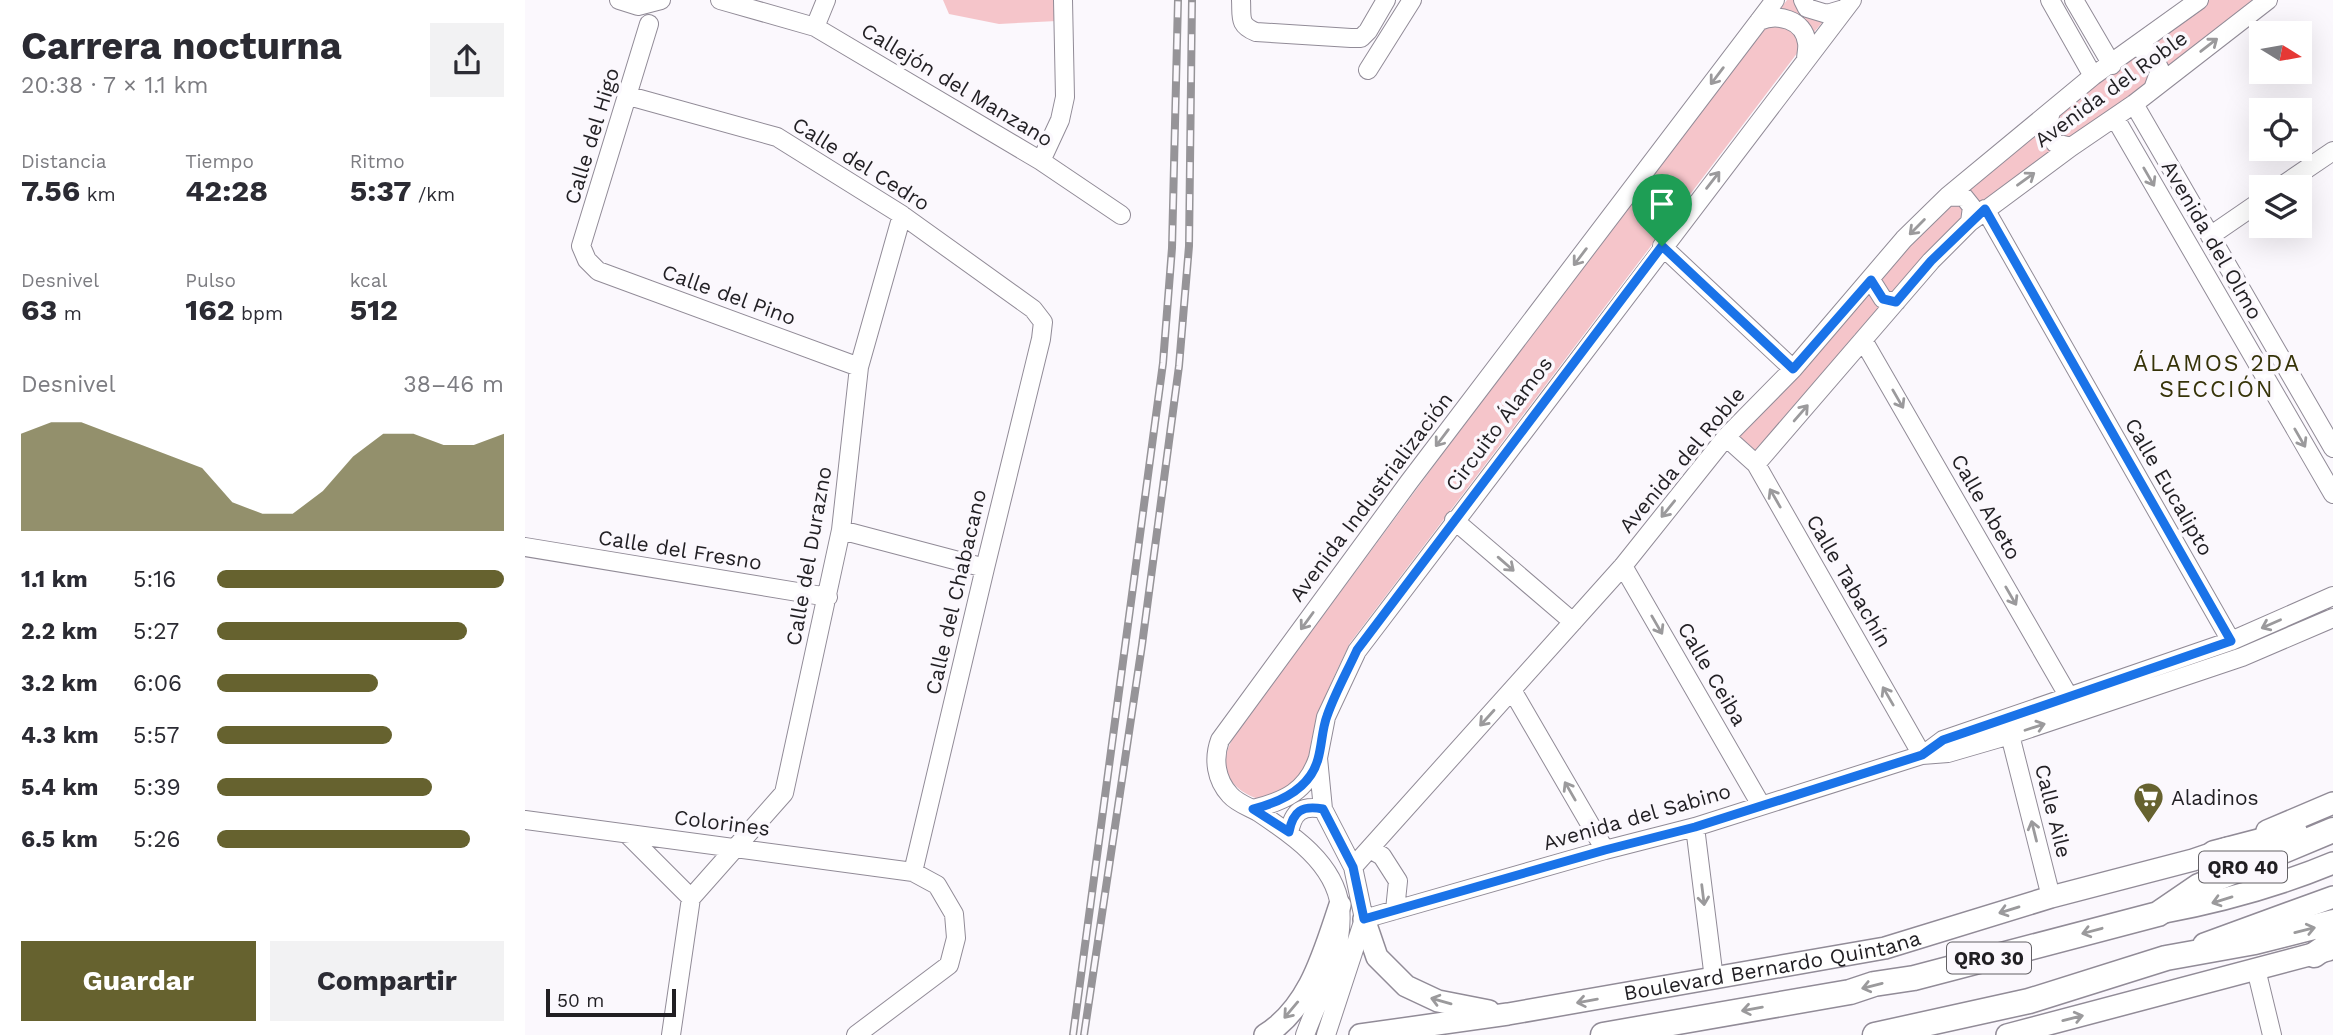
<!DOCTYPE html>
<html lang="es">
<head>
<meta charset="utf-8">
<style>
	body { margin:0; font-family:"Work Sans",sans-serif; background:#f2f2f3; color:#2b2b33; height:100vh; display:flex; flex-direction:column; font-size:26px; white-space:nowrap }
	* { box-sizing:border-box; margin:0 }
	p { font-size:23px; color:#7c7c81 }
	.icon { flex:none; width:38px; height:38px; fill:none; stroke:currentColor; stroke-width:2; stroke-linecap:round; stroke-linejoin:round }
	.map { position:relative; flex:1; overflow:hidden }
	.side { display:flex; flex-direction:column; background:#fff; width:525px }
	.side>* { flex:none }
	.needle { width:46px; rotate:101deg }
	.buttons { position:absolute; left:1724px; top:21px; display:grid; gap:14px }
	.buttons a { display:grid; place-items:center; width:63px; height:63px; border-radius:0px; background:#fff; box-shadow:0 7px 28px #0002; font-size:35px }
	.scale { position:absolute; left:21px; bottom:18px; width:130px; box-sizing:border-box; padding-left:7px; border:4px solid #211f23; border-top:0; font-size:19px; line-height:24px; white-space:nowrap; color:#211f23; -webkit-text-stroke:5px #fbf8fd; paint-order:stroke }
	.pin { position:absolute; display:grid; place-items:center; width:60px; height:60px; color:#fff; margin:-72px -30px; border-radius:50% 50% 50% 0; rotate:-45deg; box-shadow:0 0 7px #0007 }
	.pin .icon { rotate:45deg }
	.round { display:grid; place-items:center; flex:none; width:74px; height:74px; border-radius:0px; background:#f2f2f3 }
	.headline { display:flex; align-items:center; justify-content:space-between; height:119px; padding:0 21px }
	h1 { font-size:38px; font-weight:700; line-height:52px }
	.figures { display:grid; grid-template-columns:repeat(3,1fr); gap:10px; height:119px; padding:7px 21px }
	.figures div { display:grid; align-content:center }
	.figures b { font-size:30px; font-weight:700 }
	.figures small { font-size:19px; font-weight:400 }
	.figures p { font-size:19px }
	.chart { height:196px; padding:14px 21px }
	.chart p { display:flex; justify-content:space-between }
	.chart svg { width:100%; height:126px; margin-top:7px; fill:#66622f; opacity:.7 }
	.primary-button { display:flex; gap:14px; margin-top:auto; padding:14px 21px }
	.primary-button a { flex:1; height:80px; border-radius:0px; background:#66622f; color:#fff; font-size:28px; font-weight:700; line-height:80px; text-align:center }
	.primary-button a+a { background:#f2f2f3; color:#2b2b33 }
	ul { padding:0 21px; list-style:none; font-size:23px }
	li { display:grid; grid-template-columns:112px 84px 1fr; align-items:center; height:52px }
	li i { height:18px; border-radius:9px; background:#66622f }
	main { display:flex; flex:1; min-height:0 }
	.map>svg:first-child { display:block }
</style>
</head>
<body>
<main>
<section class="side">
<div class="headline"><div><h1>Carrera nocturna</h1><p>20:38 · 7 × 1.1 km</p></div><a class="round"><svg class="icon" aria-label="share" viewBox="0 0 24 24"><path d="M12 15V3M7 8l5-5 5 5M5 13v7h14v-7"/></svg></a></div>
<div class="figures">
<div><p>Distancia</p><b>7.56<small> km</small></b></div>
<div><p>Tiempo</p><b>42:28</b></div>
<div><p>Ritmo</p><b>5:37<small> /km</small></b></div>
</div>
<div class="figures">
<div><p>Desnivel</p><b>63<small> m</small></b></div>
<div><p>Pulso</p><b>162<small> bpm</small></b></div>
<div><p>kcal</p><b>512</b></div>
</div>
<div class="chart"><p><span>Desnivel</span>38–46 m</p>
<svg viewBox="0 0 160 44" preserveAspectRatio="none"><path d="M0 44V10L10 6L20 6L30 10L40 14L50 18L60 22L70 34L80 38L90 38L100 30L110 18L120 10L130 10L140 14L150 14L160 10V44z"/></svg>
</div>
<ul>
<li><b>1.1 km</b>5:16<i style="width:100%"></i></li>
<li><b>2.2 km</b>5:27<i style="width:87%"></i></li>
<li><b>3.2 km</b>6:06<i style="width:56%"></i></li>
<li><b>4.3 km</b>5:57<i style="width:61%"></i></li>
<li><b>5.4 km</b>5:39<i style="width:75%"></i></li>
<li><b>6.5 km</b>5:26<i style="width:88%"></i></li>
</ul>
<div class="primary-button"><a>Guardar</a><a>Compartir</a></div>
</section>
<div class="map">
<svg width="1808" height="1035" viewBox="0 0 1808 1035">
	<rect width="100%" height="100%" fill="#fbf8fd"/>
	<path fill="#f5c5ca" d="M 418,0 L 533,0 L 532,21 L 474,24 L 424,14 Z
		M 1262,0 L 1271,0 L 1300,19 L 1285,37 L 1254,11 Z
		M 1674,0 L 1743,0 L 1460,209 L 1231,464 L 1201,437 L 1379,239 Z
		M 1244,22 L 1268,27 L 1277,42 L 1273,52 L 825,643 C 804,687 784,724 783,774 L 741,801 C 705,793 689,767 710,735 L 916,456 Z"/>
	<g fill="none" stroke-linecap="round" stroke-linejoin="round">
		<defs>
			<path id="minor" d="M 94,0 L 113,6 L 136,0
				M 195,0 L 290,27 L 516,161 L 596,215
				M 716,0 C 717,17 713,25 731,32 L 826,38 L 836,38 L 843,31 L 861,0
				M 1278,0 L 1282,8 L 1302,14 L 1319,9
				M 1525,0 L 1568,76
				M 1549,0 L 1587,65
				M 1234,21 C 1252,13 1279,19 1282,43 C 1283,48 1281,54 1281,60
				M 124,24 L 56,246 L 62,260 L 73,271 L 334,367
				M 290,27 L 301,0
				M 1611,47 L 1627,53 L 1635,70 L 1628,89
				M 843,70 L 887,0
				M 104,96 L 252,137 L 377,215 L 508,309 L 518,322 L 516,339 L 460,568 L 388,872
				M 1609,104 L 1808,448
				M 1526,111 L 1522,128 L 1530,143 L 1546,147
				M 1590,118 L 1808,494
				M 516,161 L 535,120 L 540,97 L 538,0
				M 1755,187 L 1808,151
				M 1423,196 L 1439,197 L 1447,207 L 1445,222
				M 1460,209 L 1706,641
				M 1685,236 L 1736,201
				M 1137,246 L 1268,369
				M 1346,280 L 1358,299 L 1371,302
				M 1338,340 L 1544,697
				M 1201,437 L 1231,464 L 1397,755
				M 1231,464 L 1406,261 L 1445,222 L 1546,147 L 1609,104 L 1743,0
				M 929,520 L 1048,622
				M 316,530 L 460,568
				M 0,547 L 303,597
				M 1098,566 L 1236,805
				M 987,690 L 1080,850
				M 1485,735 L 1526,897
				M 1398,755 L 1418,740 L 1706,641 L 1808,596
				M 728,809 C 760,801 782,791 793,758
				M 0,820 L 388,872 L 412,885 L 429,914 L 431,938 L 424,965 L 331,1035
				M 1170,827 L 1189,979
				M 764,833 C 768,811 777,805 798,809
				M 102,834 L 166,898
				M 845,849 L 857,856 L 873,881 L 870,910
				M 828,867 L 1098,566 L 1201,437 L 1268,369 L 1379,239 L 1423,196 L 1568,76 L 1674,0
				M 839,919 L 828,867 L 798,809 L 793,758 L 801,717 L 832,651 L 1327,0
				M 839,919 L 1080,850 L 1170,827 L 1397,755 L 1423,753 L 1485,735 L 1717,657 L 1808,618
				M 1731,969 L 1747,1035
				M 146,1035 L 166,898 L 259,793 L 316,530 L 334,367 L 377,215
				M 780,1035 C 795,994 820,950 815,907 C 810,863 766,834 733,812 C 724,807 712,803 705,795 C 691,780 688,759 695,740 L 884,482 L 1250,0
				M 801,1035 L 839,919"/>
			<g id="major">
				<path d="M 1742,831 L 1808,803"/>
				<path d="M 1635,913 C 1694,902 1753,886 1808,863"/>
				<path d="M 839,919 L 852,957 L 881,986 L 913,1001 L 964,1011"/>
				<path d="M 1679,944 L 1808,897"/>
				<path d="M 740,1035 C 785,1007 799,952 815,905"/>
				<path id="s1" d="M 835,1035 L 983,1014 L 1360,948 L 1526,897 L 1668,860 L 1703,848"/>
				<path d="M 1482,1035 L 1803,950"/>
			</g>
			<path id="highway" d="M 1689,853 L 1770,832
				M 1789,955 L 1808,942
				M 1078,1035 L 1325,992 L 1349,984 L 1389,978 L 1633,914 L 1674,886 L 1808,830
				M 1350,1035 L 1504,1001 L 1641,958 L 1730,942 L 1808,922"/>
		</defs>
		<use href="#minor" stroke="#918b97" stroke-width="20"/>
		<use href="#major" stroke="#918b97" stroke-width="24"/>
		<use href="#highway" stroke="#918b97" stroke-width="27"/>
		<use href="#minor" stroke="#fff" stroke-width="18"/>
		<use href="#major" stroke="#fff" stroke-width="21"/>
		<use href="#highway" stroke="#fff" stroke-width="24"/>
		<defs>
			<path id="rail" d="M 548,1035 L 638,363 L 647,248 L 653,0
				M 559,1035 L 617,645 L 654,366 L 664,246 L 667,0"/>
		</defs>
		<use href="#rail" stroke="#969498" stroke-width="8"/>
		<use href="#rail" stroke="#fbf8fd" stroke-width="5" stroke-dasharray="16" stroke-linecap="butt"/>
	</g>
	<defs><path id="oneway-shaft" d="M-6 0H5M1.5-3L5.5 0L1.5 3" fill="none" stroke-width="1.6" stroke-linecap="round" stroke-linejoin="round" transform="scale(1.75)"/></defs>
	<g stroke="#9b9a9c">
		<use href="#oneway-shaft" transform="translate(1684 45) rotate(-38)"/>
		<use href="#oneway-shaft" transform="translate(1192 76) rotate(127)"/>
		<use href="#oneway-shaft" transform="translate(1624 177) rotate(60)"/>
		<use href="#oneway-shaft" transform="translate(1501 179) rotate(-36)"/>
		<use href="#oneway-shaft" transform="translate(1188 180) rotate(-52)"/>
		<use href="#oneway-shaft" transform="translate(1392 227) rotate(135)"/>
		<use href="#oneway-shaft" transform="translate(1055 257) rotate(127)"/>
		<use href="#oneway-shaft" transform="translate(1373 399) rotate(60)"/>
		<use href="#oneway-shaft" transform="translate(1276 413) rotate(-49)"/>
		<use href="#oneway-shaft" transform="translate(917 438) rotate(127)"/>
		<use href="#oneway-shaft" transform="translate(1775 438) rotate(60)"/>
		<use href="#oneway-shaft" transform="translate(1250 498) rotate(-120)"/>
		<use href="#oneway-shaft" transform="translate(1143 509) rotate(129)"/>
		<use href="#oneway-shaft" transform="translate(981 564) rotate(41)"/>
		<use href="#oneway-shaft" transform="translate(1486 596) rotate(60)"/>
		<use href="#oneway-shaft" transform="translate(782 621) rotate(126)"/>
		<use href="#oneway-shaft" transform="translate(1746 624) rotate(156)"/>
		<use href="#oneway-shaft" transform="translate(1132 625) rotate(60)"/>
		<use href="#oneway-shaft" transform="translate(1363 696) rotate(-120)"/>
		<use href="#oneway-shaft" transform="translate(962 718) rotate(132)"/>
		<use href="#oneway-shaft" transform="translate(1510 727) rotate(-18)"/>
		<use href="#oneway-shaft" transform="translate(1045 791) rotate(-120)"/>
		<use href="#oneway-shaft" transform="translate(1509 831) rotate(-104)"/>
		<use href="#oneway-shaft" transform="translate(1178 895) rotate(83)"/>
		<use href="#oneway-shaft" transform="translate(1697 900) rotate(163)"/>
		<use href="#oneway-shaft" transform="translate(1484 910) rotate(163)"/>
		<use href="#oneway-shaft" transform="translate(1780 930) rotate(-14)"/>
		<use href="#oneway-shaft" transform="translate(1567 931) rotate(165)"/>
		<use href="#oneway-shaft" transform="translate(1347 986) rotate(166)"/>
		<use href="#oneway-shaft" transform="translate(916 1001) rotate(-164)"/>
		<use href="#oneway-shaft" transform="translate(1062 1001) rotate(170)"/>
		<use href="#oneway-shaft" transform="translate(1227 1009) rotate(170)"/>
		<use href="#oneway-shaft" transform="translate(766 1010) rotate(130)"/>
		<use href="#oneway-shaft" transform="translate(1548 1018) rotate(-14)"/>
	</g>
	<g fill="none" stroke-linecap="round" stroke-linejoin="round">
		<defs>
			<path id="route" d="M 1460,209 L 1706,641 L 1418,740 L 1397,755 L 1170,827 L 1080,850 L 839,919 L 828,867 L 798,809 C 777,805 768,811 764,832 L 728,809 C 756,802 785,789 793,759 C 797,745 797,729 802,716 C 810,693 822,672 832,650 L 1137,246 L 1268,369 L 1346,280 L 1358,299 L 1371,302 L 1406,261 Z"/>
		</defs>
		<use href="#route" stroke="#fff" stroke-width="14"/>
		<use href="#route" stroke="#1a73e8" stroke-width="9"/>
	</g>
	<defs>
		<symbol id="supermarket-pin" viewBox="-11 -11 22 30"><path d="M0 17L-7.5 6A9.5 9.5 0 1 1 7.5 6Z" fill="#66622f" stroke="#fbf8fd"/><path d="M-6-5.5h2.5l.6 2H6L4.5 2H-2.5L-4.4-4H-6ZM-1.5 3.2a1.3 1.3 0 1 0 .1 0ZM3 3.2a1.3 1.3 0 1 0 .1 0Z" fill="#fff"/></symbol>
	</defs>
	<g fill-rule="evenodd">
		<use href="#supermarket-pin" x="1606" y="780" width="35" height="47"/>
	</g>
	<g text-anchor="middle" stroke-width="7" stroke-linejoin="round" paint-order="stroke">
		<g fill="#fbf8fd" stroke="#626064" stroke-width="2">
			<rect x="1674" y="851.5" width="88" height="31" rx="5"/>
			<rect x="1422" y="942.5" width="84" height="31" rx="5"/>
		</g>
		<g font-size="19" font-weight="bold" fill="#211f23">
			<text x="1718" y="874">QRO 40</text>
			<text x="1464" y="965">QRO 30</text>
		</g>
		<g font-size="21" fill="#211f23" stroke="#fbf8fd">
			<text transform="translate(432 85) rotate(31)" y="7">Callejón del Manzano</text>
			<text transform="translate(1586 89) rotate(-36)" y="7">Avenida del Roble</text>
			<text transform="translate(67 136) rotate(-73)" y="7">Calle del Higo</text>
			<text transform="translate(336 164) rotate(32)" y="7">Calle del Cedro</text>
			<text transform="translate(1687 240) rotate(60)" y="7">Avenida del Olmo</text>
			<text transform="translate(204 295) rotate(20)" y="7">Calle del Pino</text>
			<text transform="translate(974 424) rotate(-53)" y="7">Circuito Álamos</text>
			<text transform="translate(1157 460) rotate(-50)" y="7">Avenida del Roble</text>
			<text transform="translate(1644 487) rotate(60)" y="7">Calle Eucalipto</text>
			<text transform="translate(846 497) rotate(-53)" y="7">Avenida Industrialización</text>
			<text transform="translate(1461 507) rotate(60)" y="7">Calle Abeto</text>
			<text transform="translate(155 550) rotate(9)" y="7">Calle del Fresno</text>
			<text transform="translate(284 556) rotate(-80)" y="7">Calle del Durazno</text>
			<text transform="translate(1324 581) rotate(60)" y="7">Calle Tabachín</text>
			<text transform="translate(431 592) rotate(-77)" y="7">Calle del Chabacano</text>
			<text transform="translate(1187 674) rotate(60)" y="7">Calle Ceiba</text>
			<text transform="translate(1528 811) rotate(76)" y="7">Calle Aile</text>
			<text transform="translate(1112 817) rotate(-16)" y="7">Avenida del Sabino</text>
			<text transform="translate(197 823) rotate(7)" y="7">Colorines</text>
			<text dy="7" stroke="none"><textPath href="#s1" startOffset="418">Boulevard Bernardo Quintana</textPath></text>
		</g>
		<g font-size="21" fill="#211f23" stroke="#fbf8fd" text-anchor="start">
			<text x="1646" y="805">Aladinos</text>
		</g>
		<g font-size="23" letter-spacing="2" fill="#363308" stroke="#fbf8fd">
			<text x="1692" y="371">ÁLAMOS 2DA<tspan x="1692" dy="26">SECCIÓN</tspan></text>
		</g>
	</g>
</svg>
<div class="buttons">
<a><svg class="needle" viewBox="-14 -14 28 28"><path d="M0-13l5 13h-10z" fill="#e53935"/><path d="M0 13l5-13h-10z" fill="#7c7c81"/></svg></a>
<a><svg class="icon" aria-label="locate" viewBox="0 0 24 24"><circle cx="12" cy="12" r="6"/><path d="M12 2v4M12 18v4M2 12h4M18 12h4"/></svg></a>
<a><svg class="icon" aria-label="layers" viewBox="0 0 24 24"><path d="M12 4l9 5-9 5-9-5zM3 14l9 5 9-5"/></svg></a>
</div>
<div class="scale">50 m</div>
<div class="pin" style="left:1137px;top:246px;background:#1e9e55"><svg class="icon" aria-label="arrive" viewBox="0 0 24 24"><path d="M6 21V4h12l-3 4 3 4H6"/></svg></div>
</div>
</main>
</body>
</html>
